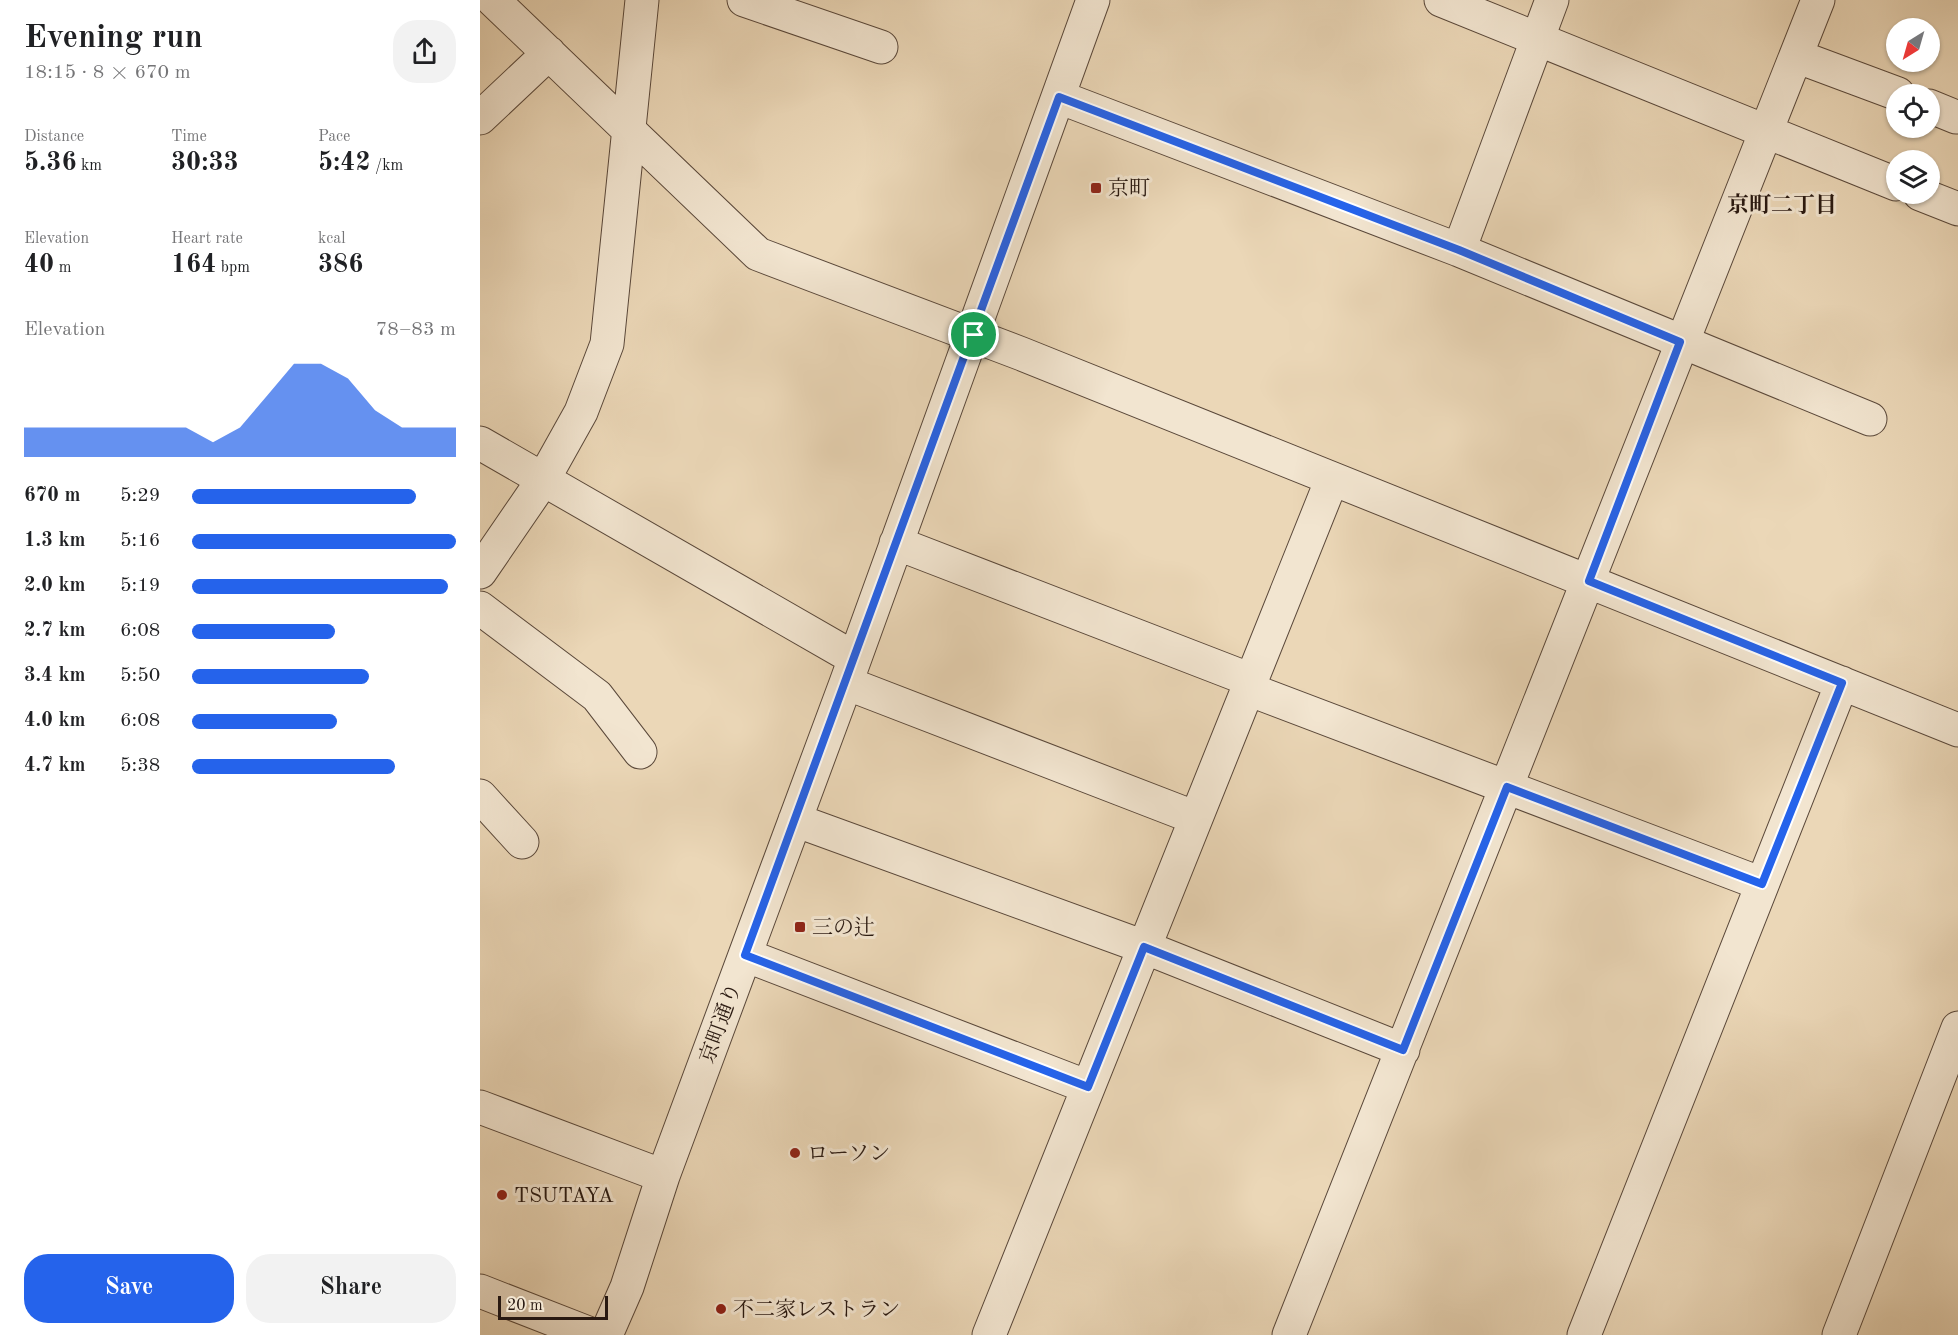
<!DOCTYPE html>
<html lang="en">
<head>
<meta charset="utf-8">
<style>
	body { margin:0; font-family:"Old Standard TT","Noto Serif JP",serif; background:#f2f2f2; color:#202124; height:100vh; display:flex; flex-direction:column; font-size:22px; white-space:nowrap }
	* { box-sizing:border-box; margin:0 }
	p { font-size:20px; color:#757577 }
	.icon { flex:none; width:33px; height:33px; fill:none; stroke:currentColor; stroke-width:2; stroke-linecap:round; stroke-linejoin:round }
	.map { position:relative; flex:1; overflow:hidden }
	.details { display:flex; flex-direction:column; background:#fff; width:480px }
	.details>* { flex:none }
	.needle { width:39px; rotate:217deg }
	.fabs { position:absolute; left:1406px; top:18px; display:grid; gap:12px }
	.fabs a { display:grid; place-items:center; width:54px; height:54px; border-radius:50%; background:#fff; box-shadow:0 2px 4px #0004; font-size:30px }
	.scale { position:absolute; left:18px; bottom:15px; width:110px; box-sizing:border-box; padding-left:6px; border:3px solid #291911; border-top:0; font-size:16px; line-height:21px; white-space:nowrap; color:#291911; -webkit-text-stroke:4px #f2e5d0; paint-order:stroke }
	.pin { position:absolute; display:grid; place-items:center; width:51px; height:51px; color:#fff; margin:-26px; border:3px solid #fff; border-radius:50%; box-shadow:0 2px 6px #0007 }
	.round { display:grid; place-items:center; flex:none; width:63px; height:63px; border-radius:24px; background:#f2f2f2 }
	.head { display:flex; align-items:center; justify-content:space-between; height:102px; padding:0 24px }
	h1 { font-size:33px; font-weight:700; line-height:45px }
	.figures { display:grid; grid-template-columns:repeat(3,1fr); gap:9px; height:102px; padding:6px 24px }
	.figures div { display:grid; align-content:center }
	.figures b { font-size:26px; font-weight:700 }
	.figures small { font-size:16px; font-weight:400 }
	.figures p { font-size:16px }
	.chart { height:168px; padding:12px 24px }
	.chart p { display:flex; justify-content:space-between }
	.chart svg { width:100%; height:108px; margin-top:6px; fill:#2563eb; opacity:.7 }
	.action { display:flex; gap:12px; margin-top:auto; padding:12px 24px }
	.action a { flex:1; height:69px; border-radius:24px; background:#2563eb; color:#fff; font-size:24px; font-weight:700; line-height:69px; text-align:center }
	.action a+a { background:#f2f2f2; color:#202124 }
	ul { padding:0 24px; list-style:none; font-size:20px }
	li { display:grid; grid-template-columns:96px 72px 1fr; align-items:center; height:45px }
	li i { height:15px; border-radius:8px; background:#2563eb }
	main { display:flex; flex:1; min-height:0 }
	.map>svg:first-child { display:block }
</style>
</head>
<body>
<main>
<section class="details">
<div class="head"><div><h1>Evening run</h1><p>18:15 · 8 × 670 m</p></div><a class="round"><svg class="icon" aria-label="share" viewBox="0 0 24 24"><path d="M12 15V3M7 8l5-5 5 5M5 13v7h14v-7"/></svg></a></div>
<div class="figures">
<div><p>Distance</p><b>5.36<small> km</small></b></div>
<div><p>Time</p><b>30:33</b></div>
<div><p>Pace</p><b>5:42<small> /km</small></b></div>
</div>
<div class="figures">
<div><p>Elevation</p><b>40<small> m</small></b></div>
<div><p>Heart rate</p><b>164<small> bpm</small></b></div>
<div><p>kcal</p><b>386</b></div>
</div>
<div class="chart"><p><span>Elevation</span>78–83 m</p>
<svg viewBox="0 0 160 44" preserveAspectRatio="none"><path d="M0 44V32L10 32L20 32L30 32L40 32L50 32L60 32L70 38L80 32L90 19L100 6L110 6L120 12L130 25L140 32L150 32L160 32V44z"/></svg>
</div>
<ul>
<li><b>670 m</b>5:29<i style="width:85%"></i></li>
<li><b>1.3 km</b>5:16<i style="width:100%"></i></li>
<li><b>2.0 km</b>5:19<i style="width:97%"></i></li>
<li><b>2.7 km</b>6:08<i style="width:54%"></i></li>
<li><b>3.4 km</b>5:50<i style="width:67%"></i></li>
<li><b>4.0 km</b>6:08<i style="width:55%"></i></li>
<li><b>4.7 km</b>5:38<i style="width:77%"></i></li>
</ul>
<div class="action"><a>Save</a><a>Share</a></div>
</section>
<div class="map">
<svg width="1478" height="1335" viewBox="0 0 1478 1335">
	<rect width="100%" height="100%" fill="#ebd7b7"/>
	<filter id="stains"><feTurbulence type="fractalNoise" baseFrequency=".00333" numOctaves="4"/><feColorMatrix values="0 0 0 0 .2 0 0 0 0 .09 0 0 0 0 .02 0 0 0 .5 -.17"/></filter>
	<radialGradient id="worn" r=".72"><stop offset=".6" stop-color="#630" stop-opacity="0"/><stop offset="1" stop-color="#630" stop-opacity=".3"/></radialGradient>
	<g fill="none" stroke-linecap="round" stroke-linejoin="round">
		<defs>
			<path id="minor" d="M 13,0 L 278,254 L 542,354 L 1478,730
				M 264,0 L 401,47
				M 961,0 L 1416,184
				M 1316,56 L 1418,94
				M 579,97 L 979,250 L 1390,419
				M 1449,106 L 1476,117
				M 0,118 L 69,53
				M 1440,194 L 1478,209
				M 979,250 L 1072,0
				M 0,443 L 374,658
				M 416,543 L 771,680
				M 0,572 L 63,480 L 101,412 L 127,344 L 162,0
				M 0,608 L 117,696 L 160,752
				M 366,683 L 716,818
				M 768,689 L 1282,884
				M 0,796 L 42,842
				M 315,820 L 664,947 L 923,1050
				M 265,955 L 608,1087
				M 0,1107 L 183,1176
				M 0,1291 L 113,1335
				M 126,1335 L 147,1287 L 183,1176 L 366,683 L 613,0
				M 509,1335 L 852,479
				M 809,1335 L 1338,0
				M 1104,1335 L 1362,683
				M 1359,1335 L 1478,1028"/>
		</defs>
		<use href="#minor" stroke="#5a483a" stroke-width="35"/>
		<use href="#minor" stroke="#f2e5d0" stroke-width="33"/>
	</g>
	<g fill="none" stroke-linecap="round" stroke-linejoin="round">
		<defs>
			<path id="route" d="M 579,97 L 979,250 L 1200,342 L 1109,581 L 1362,683 L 1282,884 L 1027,787 L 923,1050 L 664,947 L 608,1087 L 265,955 Z"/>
		</defs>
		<use href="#route" stroke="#fff" stroke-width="12"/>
		<use href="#route" stroke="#2563eb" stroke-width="8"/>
	</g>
	<g fill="#8f2418" stroke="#f2e5d0" stroke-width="2">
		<rect x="610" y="182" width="12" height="12" rx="3"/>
		<rect x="314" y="921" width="12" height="12" rx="3"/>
		<circle cx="315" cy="1153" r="6"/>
		<circle cx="22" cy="1195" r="6"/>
		<circle cx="241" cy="1309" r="6"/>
	</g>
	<g text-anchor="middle" stroke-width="6" stroke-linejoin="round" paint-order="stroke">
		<g font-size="21" fill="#291911" stroke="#f2e5d0" text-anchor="start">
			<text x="628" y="195">京町</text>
			<text x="332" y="934">三の辻</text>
			<text x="327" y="1160">ローソン</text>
			<text x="34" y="1202">TSUTAYA</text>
			<text x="253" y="1316">不二家レストラン</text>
		</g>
		<g font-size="21" fill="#291911" stroke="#f2e5d0">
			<text transform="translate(240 1023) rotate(-70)" y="7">京町通り</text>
		</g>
		<g font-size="22" font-weight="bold" fill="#291911" stroke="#f2e5d0">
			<text x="1302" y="212">京町二丁目</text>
		</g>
	</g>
	<rect width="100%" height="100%" filter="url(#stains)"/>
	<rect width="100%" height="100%" fill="url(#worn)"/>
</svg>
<div class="fabs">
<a><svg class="needle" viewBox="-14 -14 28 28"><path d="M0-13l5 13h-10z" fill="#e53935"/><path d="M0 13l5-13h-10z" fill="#757577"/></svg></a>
<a><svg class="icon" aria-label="locate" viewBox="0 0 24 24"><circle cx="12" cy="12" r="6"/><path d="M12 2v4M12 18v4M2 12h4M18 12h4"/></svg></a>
<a><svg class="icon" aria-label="layers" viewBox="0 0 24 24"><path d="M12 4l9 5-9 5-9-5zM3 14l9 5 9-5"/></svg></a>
</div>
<div class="scale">20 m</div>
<div class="pin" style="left:494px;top:335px;background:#1e9e55"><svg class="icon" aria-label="arrive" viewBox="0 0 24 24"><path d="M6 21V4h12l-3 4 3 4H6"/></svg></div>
</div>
</main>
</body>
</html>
